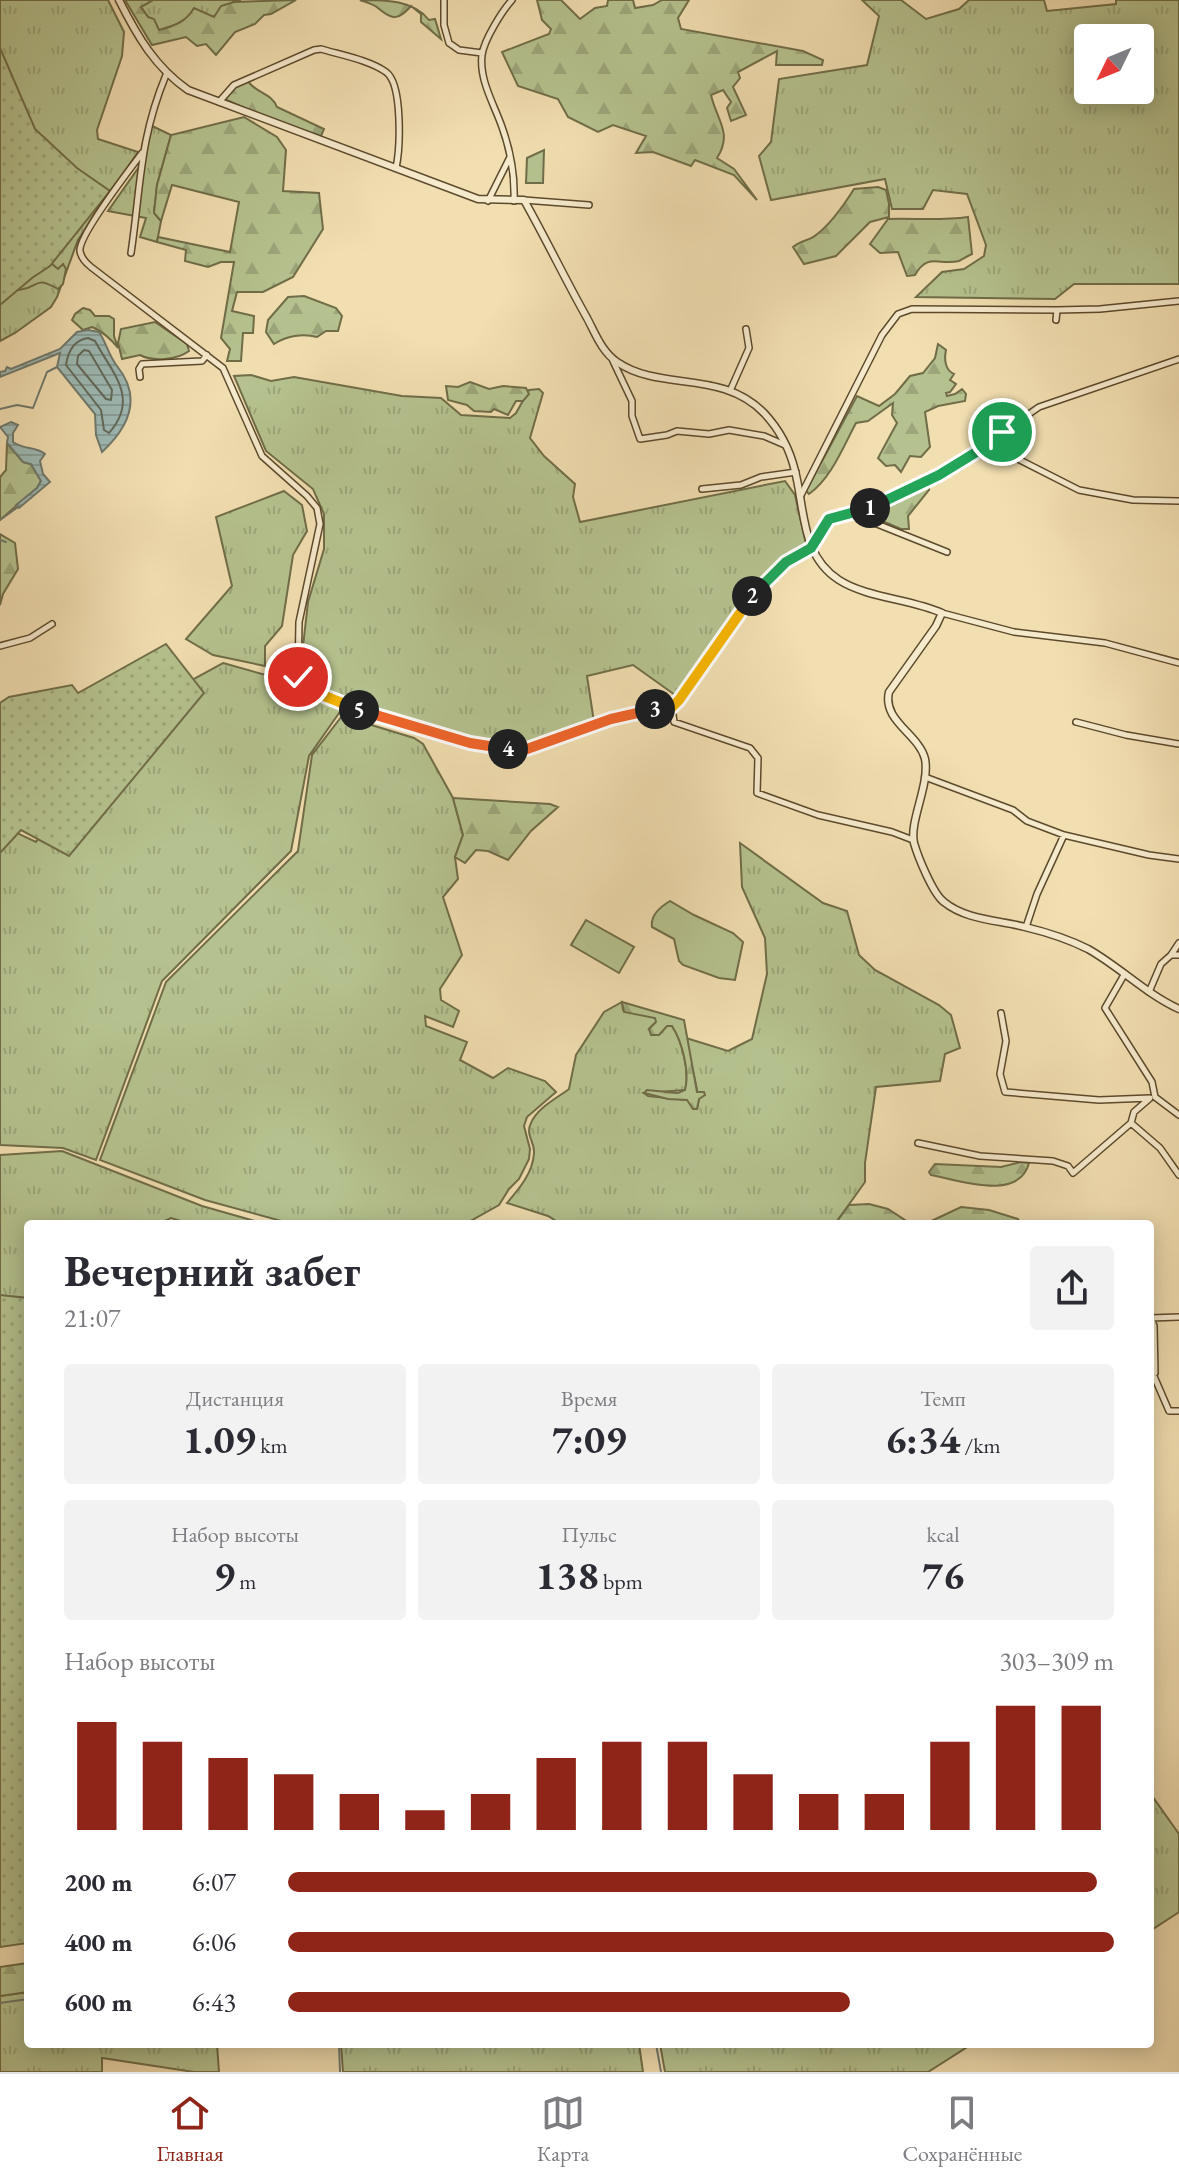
<!DOCTYPE html>
<html lang="ru">
<head>
<meta charset="utf-8">
<style>
	body { margin:0; font-family:"EB Garamond",serif; background:#f2f2f3; color:#2b2b33; height:100vh; display:flex; flex-direction:column; font-size:30px; white-space:nowrap }
	* { box-sizing:border-box; margin:0 }
	p { font-size:26px; color:#7c7c81 }
	.icon { flex:none; width:44px; height:44px; fill:none; stroke:currentColor; stroke-width:2; stroke-linecap:round; stroke-linejoin:round }
	.map { position:relative; flex:1; overflow:hidden }
	.panel { position:absolute; left:24px; top:1220px; width:1130px; height:828px; display:flex; flex-direction:column; background:#fff; border-radius:8px; box-shadow:0 4px 20px #0003 }
	.panel>* { flex:none }
	.needle { width:52px; rotate:227deg }
	.controls { position:absolute; left:1074px; top:24px; display:grid; gap:16px }
	.controls a { display:grid; place-items:center; width:80px; height:80px; border-radius:8px; background:#fff; box-shadow:0 4px 20px #0003; font-size:40px }
	.pin { position:absolute; display:grid; place-items:center; width:68px; height:68px; color:#fff; margin:-34px; border:4px solid #fff; border-radius:50%; box-shadow:0 2px 8px #0007 }
	.km { position:absolute; width:40px; height:40px; margin:-20px; border-radius:50%; background:#222; color:#fff; font-size:22px; line-height:40px; text-align:center }
	.round { display:grid; place-items:center; flex:none; width:84px; height:84px; border-radius:8px; background:#f2f2f3 }
	.overview { display:flex; align-items:center; justify-content:space-between; height:136px; padding:0 40px }
	h1 { font-size:44px; font-weight:700; line-height:60px }
	.figures { display:grid; grid-template-columns:repeat(3,1fr); gap:12px; height:136px; padding:8px 40px }
	.figures div { display:grid; align-content:center; border-radius:8px; background:#f2f2f3; text-align:center }
	.figures b { font-size:40px; font-weight:700 }
	.figures small { font-size:22px; font-weight:400 }
	.figures p { font-size:22px }
	.chart { height:224px; padding:16px 40px }
	.chart p { display:flex; justify-content:space-between }
	.chart svg { width:100%; height:144px; margin-top:8px; stroke:#8f2418; stroke-width:6 }
	ul { padding:0 40px; list-style:none; font-size:26px }
	li { display:grid; grid-template-columns:128px 96px 1fr; align-items:center; height:60px }
	li i { height:20px; border-radius:10px; background:#8f2418 }
	.tab-bar { display:flex; justify-content:space-around; align-items:center; height:112px; border-top:2px solid #e1e1e2; background:#fff; font-size:22px; color:#7c7c81 }
	.tab-bar a { display:grid; justify-items:center; gap:4px }
	.tab-bar .selected { color:#8f2418 }
	.map>svg:first-child { display:block }
</style>
</head>
<body>
<div class="map">
<svg width="1179" height="2072" viewBox="0 0 1179 2072">
	<defs>
		<pattern id="grass-tufts" width="24" height="20" patternUnits="userSpaceOnUse" patternTransform="scale(2)"><rect width="24" height="20" fill="#b5c28f"/><path d="M3 7l-1-3M5 7V3M7 7l1-3M15 17l-1-3M17 17v-4M19 17l1-3" fill="none" stroke="#9ca67a"/></pattern>
		<pattern id="forest-firs" width="22" height="20" patternUnits="userSpaceOnUse" patternTransform="scale(2)"><rect width="22" height="20" fill="#b5c28f"/><path d="M5 1l3.5 6h-7zM16 11l3.5 6h-7z" fill="#9ca67a"/></pattern>
		<pattern id="park-dots" width="8" height="8" patternUnits="userSpaceOnUse" patternTransform="scale(2)"><rect width="8" height="8" fill="#b5c28f"/><path d="M2 2h.1M6 6h.1" fill="none" stroke="#9ca67a" stroke-width="1.8" stroke-linecap="round"/></pattern>
		<pattern id="water-rules" width="6" height="5" patternUnits="userSpaceOnUse" patternTransform="scale(2)"><rect width="6" height="5" fill="#9ebab5"/><path d="M0 2.5h6" fill="none" stroke="#889f9a"/></pattern>
	</defs>
	<rect width="100%" height="100%" fill="#f1deb1"/>
	<filter id="stains"><feTurbulence type="fractalNoise" baseFrequency=".0025" numOctaves="4"/><feColorMatrix values="0 0 0 0 .2 0 0 0 0 .09 0 0 0 0 .02 0 0 0 .5 -.17"/></filter>
	<radialGradient id="worn" r=".72"><stop offset=".6" stop-color="#630" stop-opacity="0"/><stop offset="1" stop-color="#630" stop-opacity=".3"/></radialGradient>
	<path fill="url(#grass-tufts)" stroke="#706d48" stroke-width="2" fill-rule="evenodd" d="M 0,0 L 108,0 L 124,32 L 122,56 L 97,130 L 98,139 L 138,152 L 78,240 L 57,297 L 51,307 L 15,333 L 0,341 Z
		M 153,0 L 241,0 L 233,2 L 215,16 L 189,17 L 177,25 L 158,31 L 141,7 Z
		M 862,0 L 901,0 L 926,19 L 959,9 L 969,0 L 1044,0 L 1047,11 L 1116,4 L 1116,0 L 1179,0 L 1179,284 L 1074,284 L 1055,299 L 916,297 L 942,272 L 964,269 L 984,256 L 986,245 L 967,194 L 933,190 L 923,209 L 892,209 L 885,179 L 771,200 L 759,156 L 771,142 L 779,79 L 867,65 L 879,16 ZM 1088,38 L 1140,38 L 1140,90 L 1088,90 Z
		M 148,124 L 171,135 L 157,185 L 154,213 L 161,221 L 157,242 L 140,237 L 146,218 L 108,211 L 146,157 Z
		M 251,375 L 271,381 L 294,377 L 402,396 L 441,398 L 461,415 L 510,418 L 516,413 L 529,390 L 539,389 L 543,393 L 530,438 L 544,456 L 575,484 L 573,497 L 580,522 L 785,481 L 795,495 L 807,548 L 764,580 L 675,695 L 633,665 L 587,676 L 594,722 L 568,734 L 528,746 L 470,741 L 348,703 L 300,673 L 308,602 L 324,549 L 324,514 L 313,489 L 266,451 L 234,376 Z
		M 284,491 L 302,505 L 307,531 L 293,555 L 282,626 L 265,646 L 265,666 L 213,655 L 186,639 L 232,586 L 216,517 Z
		M 223,663 L 262,674 L 294,676 L 308,690 L 344,706 L 309,756 L 291,851 L 162,981 L 96,1160 L 63,1148 L 0,1145 L 0,825 L 36,842 L 81,773 L 179,687 Z
		M 342,716 L 414,738 L 423,744 L 453,798 L 463,835 L 455,857 L 458,879 L 443,897 L 462,955 L 440,989 L 441,1000 L 459,1011 L 453,1027 L 425,1016 L 426,1026 L 467,1042 L 460,1060 L 493,1078 L 508,1068 L 545,1081 L 556,1092 L 527,1117 L 524,1126 L 530,1149 L 529,1159 L 519,1179 L 509,1189 L 499,1205 L 465,1224 L 285,1222 L 205,1200 L 100,1160 L 166,982 L 298,851 L 312,755 Z
		M 740,843 L 823,903 L 847,911 L 859,955 L 875,970 L 939,1005 L 951,1015 L 960,1048 L 945,1054 L 940,1081 L 876,1087 L 865,1163 L 865,1182 L 835,1224 L 561,1224 L 548,1216 L 507,1203 C 519,1189 533,1173 534,1153 C 535,1142 525,1135 531,1123 C 537,1108 557,1098 569,1089 L 576,1055 L 604,1012 L 622,1002 L 623,1010 L 656,1018 L 656,1022 L 649,1029 L 659,1034 L 667,1026 L 672,1026 C 682,1041 690,1072 685,1090 L 644,1093 L 648,1096 L 687,1100 L 691,1102 L 693,1109 L 697,1109 L 699,1099 L 686,1038 L 728,1051 L 752,1039 L 767,974 L 765,938 L 742,887 Z
		M 62,1151 L 202,1206 L 255,1221 L 256,1224 L 191,1224 L 171,1218 L 158,1224 L 28,1224 L 28,1306 L 0,1304 L 0,1155 Z
		M 1150,1793 L 1179,1834 L 1179,1912 L 1150,1931 Z
		M 28,1992 L 28,2044 L 217,2044 L 219,2072 L 194,2072 L 102,2058 L 102,2072 L 0,2072 L 0,1996 Z
		M 341,2044 L 639,2044 L 643,2072 L 343,2072 Z
		M 660,2044 L 972,2044 L 928,2072 L 665,2072 Z"/>
	<path fill="url(#forest-firs)" stroke="#706d48" stroke-width="2" d="M 125,0 L 153,0 L 141,7 L 148,17 L 154,19 L 159,30 C 174,26 186,22 194,8 L 214,17 L 221,6 L 234,2 L 296,0 L 271,14 L 264,15 L 255,24 L 235,32 L 216,55 L 206,44 L 197,46 L 186,37 L 152,45 Z
		M 360,0 C 387,0 413,0 429,20 L 435,19 L 441,39 L 421,22 L 421,14 L 411,6 C 398,21 392,20 378,8 C 374,4 365,2 360,0 Z
		M 537,0 L 561,0 L 580,19 L 595,8 L 607,6 L 608,0 L 633,0 L 635,8 L 653,5 L 662,0 L 689,0 L 678,18 L 681,29 L 803,51 L 823,60 L 822,65 L 776,65 L 777,51 L 738,72 L 740,78 L 733,87 L 746,115 L 731,121 L 727,108 L 731,102 L 723,90 L 711,95 C 717,121 733,133 717,158 L 734,169 L 757,200 L 734,175 L 695,160 L 691,166 L 653,152 L 636,153 L 646,136 L 613,125 L 598,132 L 568,117 L 558,99 L 518,86 L 502,52 L 549,34 L 551,29 L 542,20 Z
		M 248,81 C 255,93 272,93 277,107 L 324,129 L 321,136 L 272,120 L 222,98 L 235,86 Z
		M 244,117 L 277,137 L 286,150 L 283,191 L 319,193 L 323,229 L 293,277 L 263,292 L 237,292 L 232,311 L 254,316 L 253,333 L 243,333 L 241,361 L 227,361 L 230,349 L 221,338 L 234,262 L 221,262 L 208,267 L 185,261 L 186,250 L 157,242 L 158,237 L 230,252 L 239,202 L 172,185 L 161,221 L 154,213 L 157,185 L 171,135 Z
		M 878,187 L 886,190 L 889,204 L 889,217 L 870,222 L 836,256 L 804,264 L 793,247 C 801,240 809,241 816,235 C 832,223 844,205 854,189 Z
		M 968,217 L 972,254 C 967,256 963,259 959,261 C 939,266 928,252 915,275 L 907,276 L 898,252 L 880,253 L 870,244 L 888,219 C 915,218 940,221 968,217 Z
		M 37,260 L 52,264 L 58,269 L 63,264 L 66,269 L 63,284 L 58,289 C 33,275 41,287 19,290 L 17,284 Z
		M 304,296 L 336,308 L 342,316 L 338,331 L 326,331 L 317,337 C 303,333 286,336 274,344 L 266,332 L 268,320 L 288,297 Z
		M 83,308 L 90,310 L 95,316 L 109,316 L 114,319 L 114,336 L 118,348 C 111,339 104,332 92,327 L 83,330 L 72,320 L 75,314 Z
		M 155,322 L 187,344 L 189,351 C 177,360 153,362 140,355 L 122,359 L 118,343 L 121,329 Z
		M 938,344 L 946,350 C 944,359 945,370 954,374 L 950,380 L 956,384 L 950,392 L 946,393 L 947,396 L 955,394 L 962,389 L 966,394 L 965,401 L 938,406 L 925,412 L 930,447 L 921,457 L 910,456 L 901,472 L 895,465 L 886,466 L 878,458 L 897,423 L 892,415 L 893,403 L 868,421 L 856,423 C 844,445 831,479 809,494 L 806,491 L 857,396 L 879,406 L 895,394 L 910,376 L 923,373 L 935,358 Z
		M 470,382 L 489,389 L 503,386 L 526,388 L 529,394 L 523,401 L 516,401 L 508,415 L 494,409 L 491,412 L 474,411 L 467,405 L 448,400 L 446,386 L 458,387 Z
		M 7,443 L 23,462 L 31,464 L 41,481 L 37,488 L 0,520 L 0,477 L 6,470 Z
		M 929,484 L 929,490 L 908,516 L 909,529 L 901,529 L 875,518 L 878,509 Z
		M 0,534 L 15,543 L 18,569 L 3,594 L 0,605 Z
		M 453,798 L 550,804 L 558,807 L 531,831 L 508,860 L 488,851 L 476,850 L 465,863 L 455,857 L 463,835 Z
		M 622,1002 L 684,1020 L 697,1092 L 704,1092 L 705,1095 L 699,1099 L 697,1109 L 693,1109 L 687,1100 L 668,1099 L 644,1093 L 647,1090 L 678,1093 L 685,1090 C 690,1072 682,1041 672,1026 L 667,1026 L 659,1035 L 651,1035 L 649,1029 L 656,1022 L 655,1018 L 624,1012 Z
		M 1021,1162 L 1029,1163 C 1019,1202 959,1180 931,1175 L 929,1172 L 935,1164 L 1001,1167 Z
		M 869,1204 L 888,1209 L 911,1224 L 835,1224 L 849,1205 Z
		M 961,1207 L 989,1210 L 1018,1219 L 1020,1224 L 925,1224 Z
		M 28,1963 L 28,1992 L 0,1996 L 0,1967 Z"/>
	<path fill="url(#park-dots)" stroke="#706d48" stroke-width="2" d="M 0,48 L 35,129 L 77,168 L 110,191 L 50,266 L 32,278 L 0,305 Z
		M 166,644 L 204,693 L 69,856 L 21,830 L 0,853 L 0,703 L 9,697 L 72,685 L 78,693 Z
		M 0,1295 L 28,1298 L 28,1943 L 0,1947 Z"/>
	<path fill="#b5c28f" stroke="#706d48" stroke-width="2" d="M 544,150 L 543,183 L 526,183 L 527,158 Z
		M 670,901 L 694,915 L 733,933 L 743,942 L 735,980 L 719,978 L 683,965 L 679,961 L 674,939 L 652,927 C 650,915 660,907 670,901 Z
		M 586,920 L 634,947 L 619,973 L 571,945 Z"/>
	<path fill="url(#water-rules)" stroke="#70796d" stroke-width="2" d="M 88,330 L 99,332 C 106,342 109,356 117,366 C 142,397 130,426 102,452 L 96,435 L 95,414 L 57,367 L 60,353 L 0,377 L 0,372 L 5,371 L 7,367 L 11,369 L 60,349 L 77,332 Z
		M 11,422 L 18,425 L 13,433 L 13,442 C 23,450 36,446 45,454 L 40,461 L 43,474 L 50,482 L 19,508 L 16,505 L 37,488 L 41,481 L 31,464 L 23,462 L 7,443 L 8,437 L 0,427 Z"/>
	<g fill="none" stroke-linecap="round" stroke-linejoin="round">
		<path stroke="#64695a" stroke-width="2" d="M 88,338 L 95,341 C 112,373 140,398 109,433 L 104,430 L 101,410 L 66,365 C 68,352 73,340 88,338 Z
			M 84,350 L 89,351 L 112,390 L 111,400 L 106,399 L 77,364 L 78,356 Z"/>
		<path stroke="#70796d" stroke-width="2" d="M 0,409 L 17,405 L 33,408 L 47,372 L 57,367
			M 0,520 L 18,507
			M 0,540 L 6,542
			M 0,2003 L 28,1999
			M 339,2044 L 340,2072
			M 656,2044 L 661,2072"/>
		<defs>
			<path id="minor" d="M 444,0 L 444,25 L 449,43 L 459,50 L 482,53
				M 512,0 C 502,11 484,40 482,55 C 479,80 494,104 502,127 C 511,152 515,175 514,201
				M 219,102 L 234,85 L 314,50 L 321,49 C 341,55 369,60 386,72 C 403,84 400,149 396,168
				M 142,153 C 130,169 78,236 80,251 C 81,258 86,263 91,267 L 223,368 L 262,456 L 307,496 L 317,508 L 320,524 L 299,622 L 298,677 L 305,688 L 360,710 L 442,736 L 496,748 L 527,749 L 611,719 L 672,707
				M 524,200 L 589,205
				M 488,201 L 510,157
				M 131,253 C 141,186 139,140 166,75
				M 1057,310 L 1100,309 L 1179,301
				M 613,361 L 632,401 L 632,416 L 640,439 L 667,435 L 677,431 L 709,434 L 729,430 L 764,436 L 785,445
				M 140,377 L 139,369 L 142,364 L 202,361 L 207,355
				M 730,391 L 749,348 L 746,329
				M 983,448 L 1016,458 L 1079,490 L 1133,500 L 1179,501
				M 702,489 L 741,485 L 761,477 L 796,472
				M 800,497 L 882,335 L 898,314 L 912,309 L 1057,310 L 1056,320
				M 852,514 L 947,552
				M 942,613 L 1014,632 L 1105,643 L 1179,663
				M 0,646 L 30,638 L 52,624
				M 1076,722 L 1126,735 L 1179,744
				M 925,777 L 1013,810 L 1027,821 L 1064,835 L 1149,855 L 1179,859
				M 913,840 L 892,832 L 818,815 L 757,793 L 758,758 L 750,748 L 674,722 L 672,707 L 756,590 L 795,555 L 811,548 L 829,519 L 864,511 L 939,475 L 983,448 L 987,443 L 1039,407 L 1179,359
				M 1026,927 L 1037,894 L 1064,835
				M 1171,955 L 1179,943
				M 1124,975 L 1105,1008 L 1152,1082 L 1155,1097 L 1179,1115
				M 1149,992 L 1161,964 L 1171,955 L 1179,955
				M 1001,1013 L 1006,1041 L 1000,1074 L 1005,1092 L 1099,1100 L 1150,1098
				M 1149,1099 L 1134,1112 L 1131,1123 L 1160,1148 L 1179,1175
				M 918,1143 L 980,1156 L 1053,1161 L 1068,1166 L 1073,1173 L 1131,1123
				M 1150,1318 L 1179,1317
				M 1151,1318 L 1154,1326 L 1155,1373
				M 1150,1367 L 1169,1411 L 1179,1411"/>
			<path id="tertiary" d="M 119,0 C 137,36 155,67 188,90 L 478,199 L 524,200 C 546,239 565,279 587,318 C 595,333 602,352 617,362 C 661,392 721,369 764,413 C 779,429 790,450 795,471 C 805,510 801,556 839,580 C 867,598 911,599 942,613 L 936,626 L 889,692 C 882,721 919,734 925,759 C 930,785 909,821 914,843 C 918,857 933,894 944,902 C 966,920 998,920 1025,927 C 1046,932 1068,939 1088,949 C 1120,967 1146,994 1179,1009"/>
		</defs>
		<use href="#minor" stroke="#5c4a2c" stroke-width="8"/>
		<use href="#tertiary" stroke="#5c4a2c" stroke-width="9"/>
		<use href="#minor" stroke="#f6eacc" stroke-width="5"/>
		<use href="#tertiary" stroke="#f6eacc" stroke-width="6"/>
	</g>
	<g fill="none" stroke-linecap="round" stroke-linejoin="round">
		<defs>
			<path id="split-1" d="M 870,508 L 939,475 L 983,448 L 1002,432"/>
			<path id="split-2" d="M 752,596 L 786,562 L 811,548 L 829,519 L 870,508"/>
			<path id="split-3" d="M 655,709 L 672,707 L 679,700 L 752,596"/>
			<path id="split-4" d="M 508,749 L 527,749 L 611,719 L 655,709"/>
			<path id="split-5" d="M 359,710 L 470,743 L 508,749"/>
			<path id="split-6" d="M 298,677 L 305,688 L 359,710"/>
		</defs>
		<use href="#split-1" stroke="#fff" stroke-width="16"/>
		<use href="#split-2" stroke="#fff" stroke-width="16"/>
		<use href="#split-3" stroke="#fff" stroke-width="16"/>
		<use href="#split-4" stroke="#fff" stroke-width="16"/>
		<use href="#split-5" stroke="#fff" stroke-width="16"/>
		<use href="#split-6" stroke="#fff" stroke-width="16"/>
		<use href="#split-1" stroke="#22a559" stroke-width="10"/>
		<use href="#split-2" stroke="#22a559" stroke-width="10"/>
		<use href="#split-3" stroke="#f5b400" stroke-width="10"/>
		<use href="#split-4" stroke="#f0652b" stroke-width="10"/>
		<use href="#split-5" stroke="#f0652b" stroke-width="10"/>
		<use href="#split-6" stroke="#f5b400" stroke-width="10"/>
	</g>
	<rect width="100%" height="100%" filter="url(#stains)"/>
	<rect width="100%" height="100%" fill="url(#worn)"/>
</svg>
<div class="controls">
<a><svg class="needle" viewBox="-14 -14 28 28"><path d="M0-13l5 13h-10z" fill="#e53935"/><path d="M0 13l5-13h-10z" fill="#7c7c81"/></svg></a>
</div>
<div class="pin" style="left:1002px;top:432px;background:#1e9e55"><svg class="icon" aria-label="arrive" viewBox="0 0 24 24"><path d="M6 21V4h12l-3 4 3 4H6"/></svg></div>
<div class="pin" style="left:298px;top:677px;background:#d93025"><svg class="icon" aria-label="check" viewBox="0 0 24 24"><path d="M5 12l5 5 9-10"/></svg></div>
<b class="km" style="left:870px;top:508px">1</b>
<b class="km" style="left:752px;top:596px">2</b>
<b class="km" style="left:655px;top:709px">3</b>
<b class="km" style="left:508px;top:749px">4</b>
<b class="km" style="left:359px;top:710px">5</b>
<section class="panel">
<div class="overview"><div><h1>Вечерний забег</h1><p>21:07</p></div><a class="round"><svg class="icon" aria-label="share" viewBox="0 0 24 24"><path d="M12 15V3M7 8l5-5 5 5M5 13v7h14v-7"/></svg></a></div>
<div class="figures">
<div><p>Дистанция</p><b>1.09<small> km</small></b></div>
<div><p>Время</p><b>7:09</b></div>
<div><p>Темп</p><b>6:34<small> /km</small></b></div>
</div>
<div class="figures">
<div><p>Набор высоты</p><b>9<small> m</small></b></div>
<div><p>Пульс</p><b>138<small> bpm</small></b></div>
<div><p>kcal</p><b>76</b></div>
</div>
<div class="chart"><p><span>Набор высоты</span>303–309 m</p>
<svg viewBox="0 0 160 44" preserveAspectRatio="none"><path d="M5 44V11M15 44V17M25 44V22M35 44V27M45 44V33M55 44V38M65 44V33M75 44V22M85 44V17M95 44V17M105 44V27M115 44V33M125 44V33M135 44V17M145 44V6M155 44V6"/></svg>
</div>
<ul>
<li><b>200 m</b>6:07<i style="width:98%"></i></li>
<li><b>400 m</b>6:06<i style="width:100%"></i></li>
<li><b>600 m</b>6:43<i style="width:68%"></i></li>
</ul>
</section>
</div>
<nav class="tab-bar">
<a class="selected"><svg class="icon" aria-label="home" viewBox="0 0 24 24"><path d="M3 11l9-7 9 7M6 9v11h12V9"/></svg>Главная</a>
<a><svg class="icon" aria-label="map" viewBox="0 0 24 24"><path d="M3 6l6-2 6 2 6-2v14l-6 2-6-2-6 2zM9 4v14M15 6v14"/></svg>Карта</a>
<a><svg class="icon" aria-label="saved" viewBox="0 0 24 24"><path d="M7 4h10v16l-5-4-5 4z"/></svg>Сохранённые</a>
</nav>
</body>
</html>
